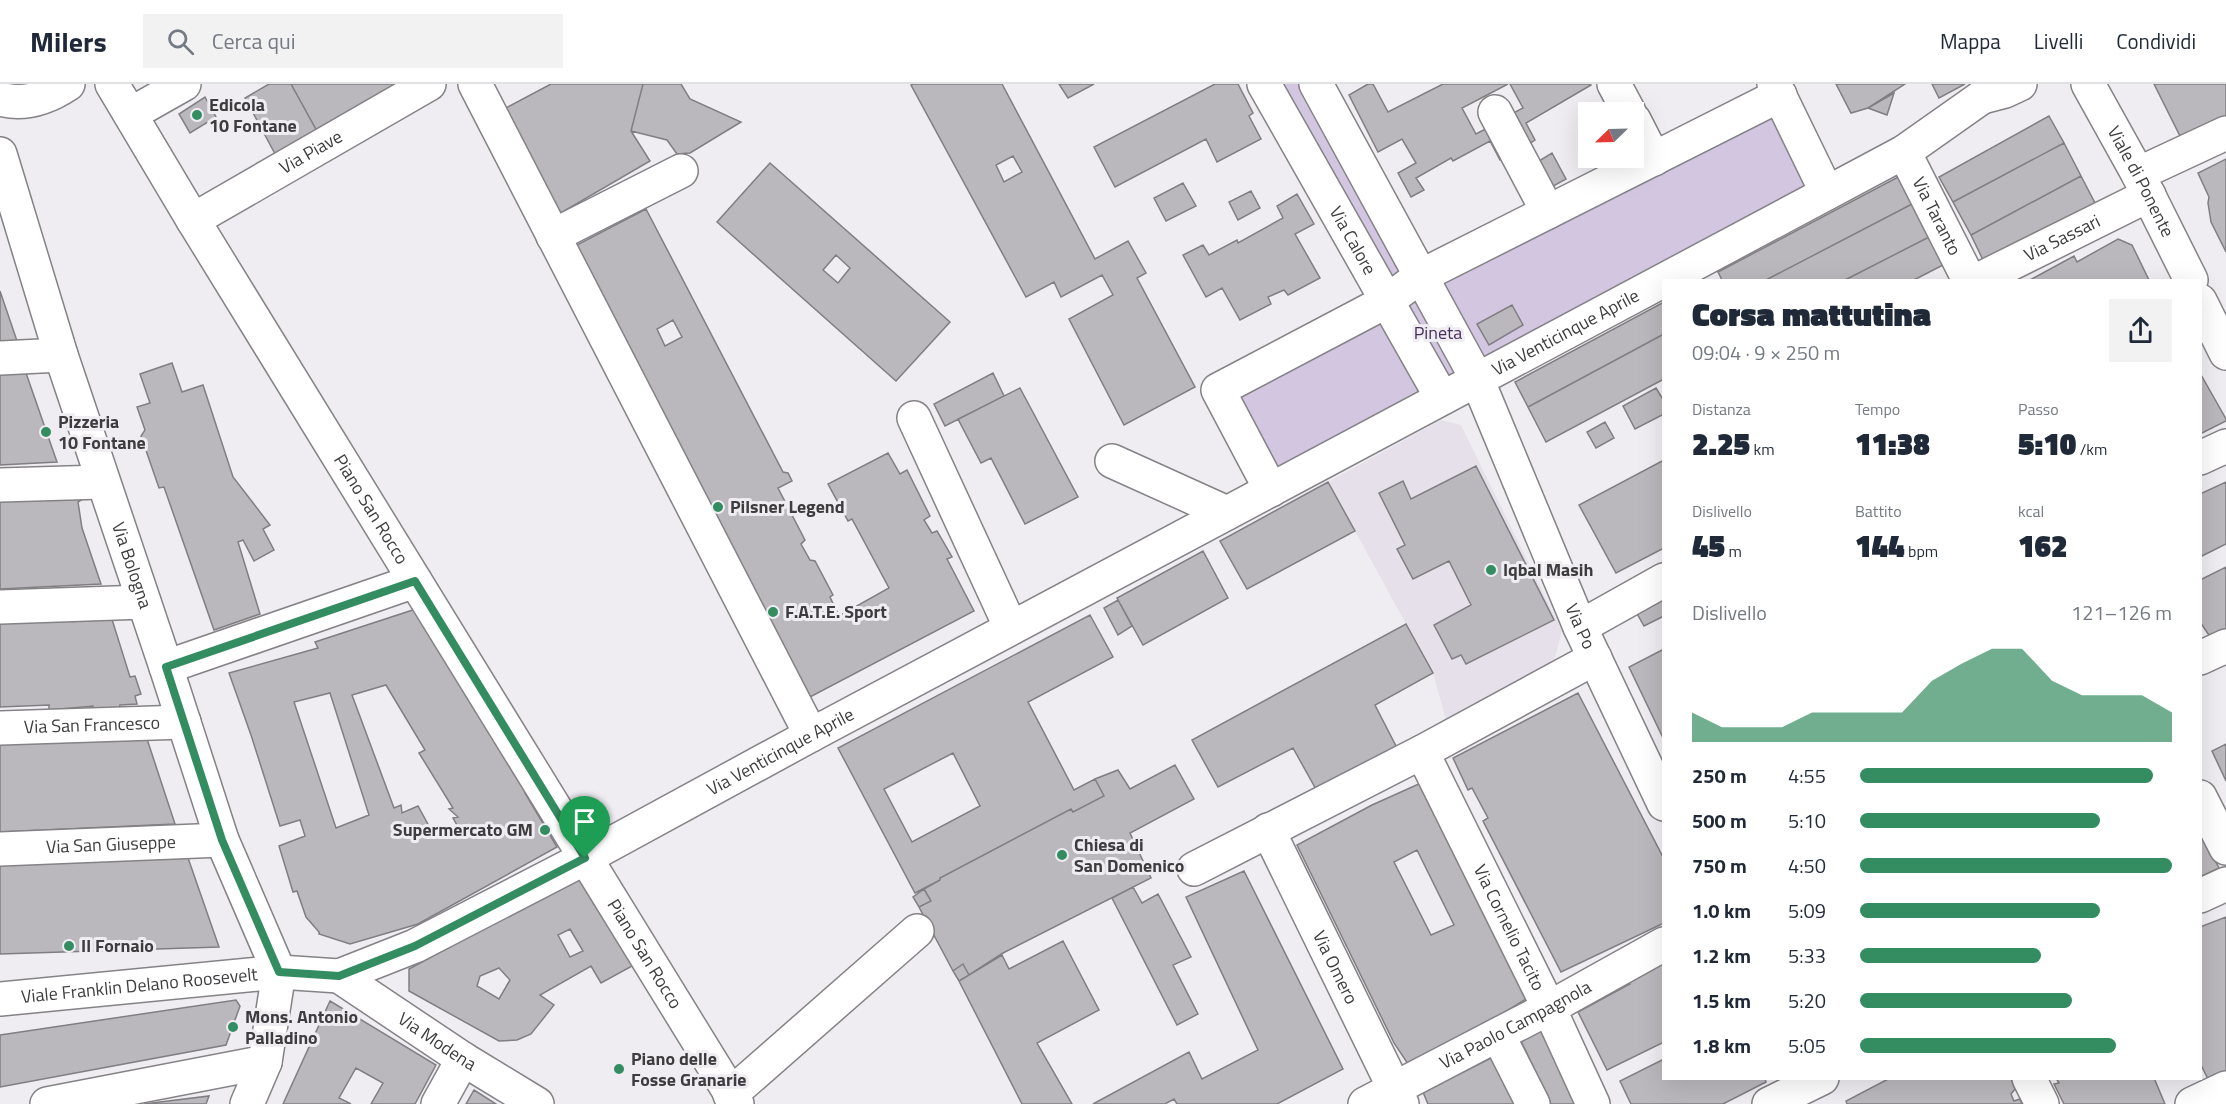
<!DOCTYPE html>
<html lang="it">
<head>
<meta charset="utf-8">
<style>
	body { margin:0; font-family:"Titillium Web",sans-serif; background:#f2f2f3; color:#1f2937; height:100vh; display:flex; flex-direction:column; font-size:22px; white-space:nowrap }
	* { box-sizing:border-box; margin:0 }
	p { font-size:20px; color:#747a83 }
	.icon { flex:none; width:33px; height:33px; fill:none; stroke:currentColor; stroke-width:2; stroke-linecap:round; stroke-linejoin:round }
	.map { position:relative; flex:1; overflow:hidden }
	.panel { position:absolute; left:1662px; top:195px; width:540px; height:801px; display:flex; flex-direction:column; background:#fff; border-radius:0px; box-shadow:0 6px 24px #0002 }
	.panel>* { flex:none }
	.needle { width:39px; rotate:247deg }
	.fabs { position:absolute; left:1578px; top:18px; display:grid; gap:12px }
	.fabs a { display:grid; place-items:center; width:66px; height:66px; border-radius:0px; background:#fff; box-shadow:0 6px 24px #0002; font-size:30px }
	.pin { position:absolute; display:grid; place-items:center; width:51px; height:51px; color:#fff; margin:-62px -26px; border-radius:50% 50% 50% 0; rotate:-45deg; box-shadow:0 0 6px #0007 }
	.pin .icon { rotate:45deg }
	.round { display:grid; place-items:center; flex:none; width:63px; height:63px; border-radius:0px; background:#f2f2f3 }
	.head { display:flex; align-items:center; justify-content:space-between; height:102px; padding:0 30px }
	h1 { font-size:33px; font-weight:800; line-height:45px }
	.metrics { display:grid; grid-template-columns:repeat(3,1fr); gap:9px; height:102px; padding:6px 30px }
	.metrics div { display:grid; align-content:center }
	.metrics b { font-size:30px; font-weight:800 }
	.metrics small { font-size:16px; font-weight:400 }
	.metrics p { font-size:16px }
	.chart { height:168px; padding:12px 30px }
	.chart p { display:flex; justify-content:space-between }
	.chart svg { width:100%; height:108px; margin-top:6px; fill:#348c61; opacity:.7 }
	ul { padding:0 30px; list-style:none; font-size:20px }
	li { display:grid; grid-template-columns:96px 72px 1fr; align-items:center; height:45px }
	li i { height:15px; border-radius:8px; background:#348c61 }
	header { display:flex; align-items:center; gap:36px; box-sizing:border-box; height:84px; padding:0 30px; background:#fff; border-bottom:2px solid #e0e1e3 }
	header strong { font-size:28px }
	nav { display:flex; gap:33px; margin-inline-start:auto; font-size:21px }
	.search { width:420px; height:54px; background:#f2f2f3; display:flex; align-items:center; gap:15px; box-sizing:border-box; padding:0 21px; border-radius:0px; color:#747a83; font-size:22px }
	.map>svg:first-child { display:block }
</style>
</head>
<body>
<header>
<strong>Milers</strong>
<div class="search"><svg class="icon" aria-label="search" viewBox="0 0 24 24"><circle cx="10" cy="10" r="6"/><path d="M15 15l6 6"/></svg>Cerca qui</div>
<nav><a>Mappa</a><a>Livelli</a><a>Condividi</a></nav>
</header>
<div class="map">
<svg width="2226" height="1020" viewBox="0 0 2226 1020">
	<rect width="100%" height="100%" fill="#efedf2"/>
	<path fill="#e6e0eb" d="M 1441,336 L 1461,341 L 1562,547 L 1553,581 L 1446,636 L 1433,589 L 1328,398 Z"/>
	<path fill="#d3c6e0" d="M 1264,0 L 1316,0 L 1421,192 L 1780,11 L 1827,109 L 1271,406 L 1218,306 L 1387,217 Z"/>
	<path fill="#bbb8bd" stroke="#807e82" stroke-width="1.5" fill-rule="evenodd" d="M 269,0 L 291,0 L 323,58 L 281,81 L 245,14 Z
		M 291,0 L 399,0 L 318,49 Z
		M 551,0 L 643,0 L 631,47 L 650,77 L 559,130 L 504,25 Z
		M 643,0 L 681,0 L 690,15 L 741,38 L 690,69 L 677,70 L 667,56 L 631,47 Z
		M 913,0 L 1002,0 L 1095,175 L 1128,157 L 1146,189 L 1137,194 L 1195,303 L 1124,341 L 1069,235 L 1113,211 L 1102,191 L 1061,213 L 1054,198 L 1026,213 L 911,1 ZM 1013,72 L 1022,88 L 1004,98 L 996,81 Z
		M 1059,0 L 1094,0 L 1068,14 Z
		M 1215,0 L 1238,0 L 1253,29 L 1249,32 L 1261,55 L 1217,78 L 1206,55 L 1115,103 L 1094,63 Z
		M 1368,0 L 1373,0 L 1388,28 L 1443,0 L 1508,0 L 1462,24 L 1476,50 L 1495,40 L 1511,69 L 1500,76 L 1490,57 L 1453,77 L 1451,74 L 1416,94 L 1424,106 L 1411,113 L 1398,89 L 1416,79 L 1402,55 L 1378,68 L 1349,11 Z
		M 1510,0 L 1590,0 L 1591,1 L 1526,39 L 1535,56 L 1523,64 L 1506,33 L 1523,24 Z
		M 1836,0 L 1905,0 L 1868,24 L 1851,29 Z
		M 1932,0 L 1965,0 L 1939,14 Z
		M 2154,0 L 2226,0 L 2226,33 L 2181,54 Z
		M 1894,9 L 1887,31 L 1868,24 Z
		M 205,13 L 216,33 L 190,49 L 179,30 Z
		M 2049,32 L 2064,59 L 1953,118 L 1939,93 Z
		M 2064,59 L 2081,92 L 1971,151 L 1953,118 Z
		M 1552,69 L 1566,95 L 1548,105 L 1534,80 Z
		M 2226,75 L 2226,168 L 2211,138 L 2208,119 L 2209,113 L 2198,89 Z
		M 770,79 L 950,238 L 896,297 L 717,138 ZM 836,171 L 850,184 L 838,199 L 823,186 Z
		M 1900,92 L 1914,119 L 1766,196 L 1722,196 L 1718,188 Z
		M 2081,92 L 2095,119 L 1984,178 L 1971,151 Z
		M 1183,99 L 1196,122 L 1166,137 L 1154,114 Z
		M 1251,107 L 1260,124 L 1238,136 L 1229,118 Z
		M 1297,110 L 1314,140 L 1295,150 L 1320,194 L 1288,211 L 1284,206 L 1268,213 L 1271,220 L 1240,236 L 1222,204 L 1206,213 L 1183,171 L 1203,161 L 1209,171 L 1237,156 L 1238,159 L 1283,134 L 1277,122 Z
		M 1914,119 L 1931,152 L 1845,196 L 1766,196 Z
		M 646,125 L 783,388 L 788,389 L 792,397 L 778,404 L 805,456 L 801,460 L 810,476 L 815,477 L 833,511 L 830,513 L 839,532 L 889,504 L 852,435 L 848,437 L 828,400 L 888,369 L 900,390 L 907,386 L 930,432 L 924,436 L 932,449 L 937,447 L 952,473 L 947,475 L 974,527 L 810,613 L 573,163 ZM 673,236 L 682,253 L 665,262 L 657,245 Z
		M 1931,152 L 1947,179 L 1914,196 L 1845,196 Z
		M 2118,155 L 2132,161 L 2149,196 L 2030,196 L 2074,172 L 2077,178 Z
		M 0,207 L 17,257 L 0,257 Z
		M 1664,218 L 1664,250 L 1528,323 L 1515,298 Z
		M 1512,221 L 1523,241 L 1489,261 L 1477,240 Z
		M 1664,250 L 1664,295 L 1546,358 L 1528,323 Z
		M 172,279 L 182,308 L 203,301 L 233,393 L 270,441 L 263,445 L 274,466 L 254,477 L 243,456 L 238,458 L 260,530 L 214,546 L 164,403 L 159,404 L 141,352 L 145,346 L 137,323 L 150,319 L 140,290 Z
		M 26,289 L 57,378 L 0,381 L 0,290 Z
		M 993,289 L 1004,312 L 945,342 L 934,320 Z
		M 2200,289 L 2226,335 L 2226,337 L 2200,350 Z
		M 1020,304 L 1078,413 L 1025,440 L 991,374 L 981,379 L 958,335 Z
		M 1656,304 L 1664,317 L 1664,330 L 1635,345 L 1623,322 Z
		M 1605,338 L 1614,354 L 1596,364 L 1587,348 Z
		M 1664,376 L 1664,464 L 1616,489 L 1579,421 Z
		M 1476,382 L 1554,536 L 1466,580 L 1461,571 L 1452,575 L 1434,541 L 1471,521 L 1449,477 L 1413,495 L 1397,465 L 1405,461 L 1379,409 L 1403,397 L 1411,415 Z
		M 1328,398 L 1355,447 L 1247,505 L 1220,457 Z
		M 2226,398 L 2226,460 L 2200,473 L 2200,410 Z
		M 0,412 L 83,415 L 78,418 L 82,444 L 101,500 L 0,505 Z
		M 1203,467 L 1228,514 L 1143,561 L 1117,514 Z
		M 2226,483 L 2226,548 L 2211,554 L 2200,538 L 2200,496 Z
		M 1664,510 L 1664,532 L 1644,542 L 1635,526 Z
		M 1118,516 L 1132,542 L 1118,551 L 1104,524 Z
		M 422,523 L 532,702 L 525,709 L 557,763 L 418,840 L 350,860 L 319,850 L 319,848 L 306,833 L 297,807 L 293,808 L 279,762 L 305,752 L 300,736 L 280,742 L 251,651 L 229,589 L 318,564 L 315,558 ZM 386,601 L 425,666 L 419,669 L 453,724 L 449,725 L 458,733 L 453,734 L 458,743 L 435,753 L 418,722 L 402,729 L 401,721 L 394,724 L 352,611 ZM 330,609 L 369,731 L 336,744 L 294,618 Z
		M 110,529 L 130,593 L 135,592 L 141,610 L 135,612 L 137,620 L 120,621 L 119,624 L 93,625 L 93,622 L 49,626 L 49,621 L 0,623 L 0,534 Z
		M 1090,531 L 1113,573 L 1028,618 L 1074,706 L 1095,695 L 1104,712 L 1073,728 L 1071,725 L 940,794 L 940,796 L 915,809 L 838,664 ZM 953,669 L 980,722 L 912,758 L 884,705 Z
		M 1406,540 L 1433,589 L 1375,621 L 1397,664 L 1317,707 L 1293,664 L 1218,703 L 1192,656 Z
		M 1664,565 L 1664,656 L 1629,583 Z
		M 1578,609 L 1664,775 L 1664,839 L 1561,888 L 1483,737 L 1488,734 L 1472,704 L 1468,706 L 1453,674 Z
		M 147,655 L 175,740 L 0,748 L 0,660 Z
		M 2226,660 L 2226,697 L 2212,667 Z
		M 1175,681 L 1194,715 L 1130,749 L 1151,794 L 1003,869 L 969,891 L 963,880 L 953,887 L 919,823 L 931,817 L 924,805 L 940,796 L 940,794 L 1071,725 L 1073,728 L 1104,712 L 1095,695 L 1118,686 L 1130,705 Z
		M 1421,699 L 1529,913 L 1412,986 L 1394,959 L 1297,761 L 1372,721 ZM 1417,766 L 1454,841 L 1431,851 L 1394,778 Z
		M 2203,754 L 2219,784 L 2200,793 L 2200,755 Z
		M 187,771 L 219,863 L 0,870 L 0,780 Z
		M 1244,787 L 1343,985 L 1277,1020 L 1177,1020 L 1174,1015 L 1165,1020 L 1093,1020 L 1189,968 L 1202,995 L 1258,966 L 1186,813 Z
		M 586,789 L 634,881 L 601,899 L 591,882 L 540,911 L 554,921 L 531,950 L 517,956 L 499,957 L 409,907 L 409,885 ZM 570,845 L 583,867 L 570,873 L 558,851 ZM 499,884 L 510,896 L 499,915 L 477,902 L 480,892 Z
		M 1133,803 L 1142,819 L 1158,810 L 1191,873 L 1173,881 L 1198,930 L 1177,941 L 1112,814 Z
		M 924,805 L 931,817 L 919,823 L 913,813 Z
		M 2226,833 L 2226,991 L 2210,999 L 2200,979 L 2200,843 Z
		M 1063,857 L 1099,926 L 1037,959 L 1072,1020 L 1022,1020 L 959,897 L 1002,871 L 1009,885 Z
		M 1664,879 L 1664,958 L 1607,986 L 1578,928 L 1630,900 L 1628,896 Z
		M 963,880 L 969,891 L 959,897 L 953,887 Z
		M 236,916 L 240,922 L 226,961 L 0,1003 L 0,951 Z
		M 330,917 L 436,981 L 415,1020 L 371,1020 L 383,999 L 356,984 L 339,1014 L 351,1020 L 283,1020 Z
		M 1542,946 L 1580,1020 L 1551,1020 L 1521,957 Z
		M 1495,972 L 1518,1020 L 1428,1020 L 1423,1008 Z
		M 1664,975 L 1664,994 L 1765,994 L 1766,998 L 1723,1020 L 1631,1020 L 1620,997 Z
		M 1890,994 L 2011,994 L 2015,1005 L 2011,1010 L 2014,1017 L 2020,1015 L 2022,1020 L 1847,1020 L 1846,1017 Z
		M 2056,994 L 2154,994 L 2165,1020 L 2064,1020 L 2054,1000 L 2059,999 Z
		M 474,1006 L 496,1020 L 466,1020 Z
		M 209,1012 L 206,1020 L 144,1020 Z"/>
	<g fill="none" stroke-linecap="round" stroke-linejoin="round">
		<defs>
			<g id="minor">
				<path id="s1" d="M 112,0 L 193,136 L 737,1020"/>
				<path d="M 475,0 L 811,651"/>
				<path id="s2" d="M 1264,0 L 1442,314"/>
				<path id="s3" d="M 1316,0 L 1477,295 L 1580,543 L 1664,720"/>
				<path d="M 1614,0 L 1629,28"/>
				<path d="M 1774,0 L 1827,109"/>
				<path d="M 1982,13 L 2005,7 L 2020,0"/>
				<path d="M 0,15 C 25,22 47,14 68,0"/>
				<path d="M 1495,28 L 1548,128"/>
				<path d="M 131,30 L 184,0"/>
				<path d="M 1634,36 L 1654,75"/>
				<path id="s4" d="M 1904,68 L 1969,196"/>
				<path id="s5" d="M 0,70 L 61,271 L 166,583 L 222,756 L 279,888"/>
				<path d="M 2138,90 L 2226,49"/>
				<path id="s6" d="M 193,136 L 429,0"/>
				<path d="M 553,152 L 681,87"/>
				<path id="s7" d="M 1978,196 L 2149,111"/>
				<path d="M 0,274 L 61,271"/>
				<path d="M 914,334 L 1011,544"/>
				<path d="M 2200,374 L 2226,362"/>
				<path d="M 1112,377 L 1227,429"/>
				<path d="M 0,401 L 102,398"/>
				<path d="M 1271,406 L 1218,306 L 1387,217 L 1421,192 L 1780,11"/>
				<path d="M 0,523 L 144,518"/>
				<path d="M 1580,543 L 1664,496"/>
				<path d="M 2200,574 L 2226,562"/>
				<path d="M 166,583 L 415,497"/>
				<path id="s8" d="M 0,644 L 184,638"/>
				<path id="s9" d="M 1422,668 L 1549,924 L 1593,1020"/>
				<path d="M 2200,713 L 2226,764"/>
				<path id="s10" d="M 1268,746 L 1402,1020"/>
				<path id="s11" d="M 0,765 L 222,756"/>
				<path d="M 1194,785 L 1422,668 L 1595,574"/>
				<path d="M 2200,812 L 2226,800"/>
				<path id="s12" d="M 339,892 L 463,975 L 537,1020"/>
				<path id="s13" d="M 0,915 L 279,888 L 339,892 L 415,862 L 585,774 L 811,651 L 1904,68 L 1982,13 L 1992,0"/>
				<path d="M 1498,951 L 1533,1020"/>
				<path d="M 2029,994 L 2042,1020"/>
				<path d="M 730,1011 L 917,847"/>
				<path d="M 47,1020 L 265,978"/>
				<path d="M 247,1020 L 265,978 L 279,888"/>
				<path d="M 438,1020 L 463,975"/>
				<path id="s14" d="M 1365,1020 L 1549,924 L 1664,860"/>
				<path d="M 1769,1020 L 1822,994"/>
				<path d="M 2192,1020 L 2226,1004"/>
			</g>
			<g id="major">
				<path id="s15" d="M 2088,0 L 2138,90 L 2191,196"/>
				<path d="M 2200,217 L 2226,269"/>
			</g>
		</defs>
		<use href="#minor" stroke="#848287" stroke-width="36"/>
		<use href="#major" stroke="#848287" stroke-width="36"/>
		<use href="#minor" stroke="#fff" stroke-width="33"/>
		<use href="#major" stroke="#fff" stroke-width="33"/>
	</g>
	<g fill="none" stroke-linecap="round" stroke-linejoin="round">
		<defs>
			<path id="route" d="M 415,497 L 585,774 L 415,862 L 339,892 L 279,888 L 222,756 L 166,583 Z"/>
		</defs>
		<use href="#route" stroke="#fff" stroke-width="12"/>
		<use href="#route" stroke="#348c61" stroke-width="8"/>
	</g>
	<g fill="#348c61" stroke="#efedf2" stroke-width="2">
		<circle cx="197" cy="31" r="6"/>
		<circle cx="46" cy="348" r="6"/>
		<circle cx="718" cy="423" r="6"/>
		<circle cx="1491" cy="486" r="6"/>
		<circle cx="773" cy="528" r="6"/>
		<circle cx="545" cy="746" r="6"/>
		<circle cx="1062" cy="771" r="6"/>
		<circle cx="69" cy="862" r="6"/>
		<circle cx="233" cy="943" r="6"/>
		<circle cx="619" cy="985" r="6"/>
	</g>
	<g text-anchor="middle" stroke-width="6" stroke-linejoin="round" paint-order="stroke">
		<g font-size="18" font-weight="bold" fill="#3d3c3e" stroke="#efedf2" text-anchor="start">
			<text x="209" y="27">Edicola<tspan x="209" dy="21">10 Fontane</tspan></text>
			<text x="58" y="344">Pizzeria<tspan x="58" dy="21">10 Fontane</tspan></text>
			<text x="730" y="429">Pilsner Legend</text>
			<text x="1503" y="492">Iqbal Masih</text>
			<text x="785" y="534">F.A.T.E. Sport</text>
			<text x="533" y="752" text-anchor="end">Supermercato GM</text>
			<text x="1074" y="767">Chiesa di<tspan x="1074" dy="21">San Domenico</tspan></text>
			<text x="81" y="868">Il Fornaio</text>
			<text x="245" y="939">Mons. Antonio<tspan x="245" dy="21">Palladino</tspan></text>
			<text x="631" y="981">Piano delle<tspan x="631" dy="21">Fosse Granarie</tspan></text>
		</g>
		<g font-size="18" fill="#3d3c3e" stroke="#efedf2">
			<text dy="6" stroke="none"><textPath href="#s6" startOffset="136">Via Piave</textPath></text>
			<text dy="6" stroke="none"><textPath href="#s15" startOffset="111">Viale di Ponente</textPath></text>
			<text dy="6" stroke="none"><textPath href="#s4" startOffset="72">Via Taranto</textPath></text>
			<text dy="6" stroke="none"><textPath href="#s7" startOffset="94">Via Sassari</textPath></text>
			<text dy="6" stroke="none"><textPath href="#s2" startOffset="180">Via Calore</textPath></text>
			<text dy="6" stroke="none"><textPath href="#s13" startOffset="1726">Via Venticinque Aprile</textPath></text>
			<text dy="6" stroke="none"><textPath href="#s1" startOffset="498">Piano San Rocco</textPath></text>
			<text dy="6" stroke="none"><textPath href="#s5" startOffset="432">Via Bologna</textPath></text>
			<text dy="6" stroke="none"><textPath href="#s3" startOffset="604">Via Po</textPath></text>
			<text dy="6" stroke="none"><textPath href="#s8" startOffset="92">Via San Francesco</textPath></text>
			<text dy="6" stroke="none"><textPath href="#s13" startOffset="836">Via Venticinque Aprile</textPath></text>
			<text dy="6" stroke="none"><textPath href="#s11" startOffset="111">Via San Giuseppe</textPath></text>
			<text dy="6" stroke="none"><textPath href="#s9" startOffset="196">Via Cornelio Tacito</textPath></text>
			<text dy="6" stroke="none"><textPath href="#s1" startOffset="1020">Piano San Rocco</textPath></text>
			<text dy="6" stroke="none"><textPath href="#s10" startOffset="153">Via Omero</textPath></text>
			<text dy="6" stroke="none"><textPath href="#s13" startOffset="140">Viale Franklin Delano Roosevelt</textPath></text>
			<text dy="6" stroke="none"><textPath href="#s14" startOffset="170">Via Paolo Campagnola</textPath></text>
			<text dy="6" stroke="none"><textPath href="#s12" startOffset="118">Via Modena</textPath></text>
		</g>
		<g font-size="18" fill="#482f5c" stroke="#efedf2">
			<text x="1438" y="255">Pineta</text>
		</g>
	</g>
</svg>
<div class="fabs">
<a><svg class="needle" viewBox="-14 -14 28 28"><path d="M0-13l5 13h-10z" fill="#e53935"/><path d="M0 13l5-13h-10z" fill="#747a83"/></svg></a>
</div>
<div class="pin" style="left:585px;top:774px;background:#1e9e55"><svg class="icon" aria-label="arrive" viewBox="0 0 24 24"><path d="M6 21V4h12l-3 4 3 4H6"/></svg></div>
<section class="panel">
<div class="head"><div><h1>Corsa mattutina</h1><p>09:04 · 9 × 250 m</p></div><a class="round"><svg class="icon" aria-label="share" viewBox="0 0 24 24"><path d="M12 15V3M7 8l5-5 5 5M5 13v7h14v-7"/></svg></a></div>
<div class="metrics">
<div><p>Distanza</p><b>2.25<small> km</small></b></div>
<div><p>Tempo</p><b>11:38</b></div>
<div><p>Passo</p><b>5:10<small> /km</small></b></div>
</div>
<div class="metrics">
<div><p>Dislivello</p><b>45<small> m</small></b></div>
<div><p>Battito</p><b>144<small> bpm</small></b></div>
<div><p>kcal</p><b>162</b></div>
</div>
<div class="chart"><p><span>Dislivello</span>121–126 m</p>
<svg viewBox="0 0 160 44" preserveAspectRatio="none"><path d="M0 44V32L10 38L20 38L30 38L40 32L50 32L60 32L70 32L80 19L90 12L100 6L110 6L120 19L130 25L140 25L150 25L160 32V44z"/></svg>
</div>
<ul>
<li><b>250 m</b>4:55<i style="width:94%"></i></li>
<li><b>500 m</b>5:10<i style="width:77%"></i></li>
<li><b>750 m</b>4:50<i style="width:100%"></i></li>
<li><b>1.0 km</b>5:09<i style="width:77%"></i></li>
<li><b>1.2 km</b>5:33<i style="width:58%"></i></li>
<li><b>1.5 km</b>5:20<i style="width:68%"></i></li>
<li><b>1.8 km</b>5:05<i style="width:82%"></i></li>
</ul>
</section>
</div>
</body>
</html>
